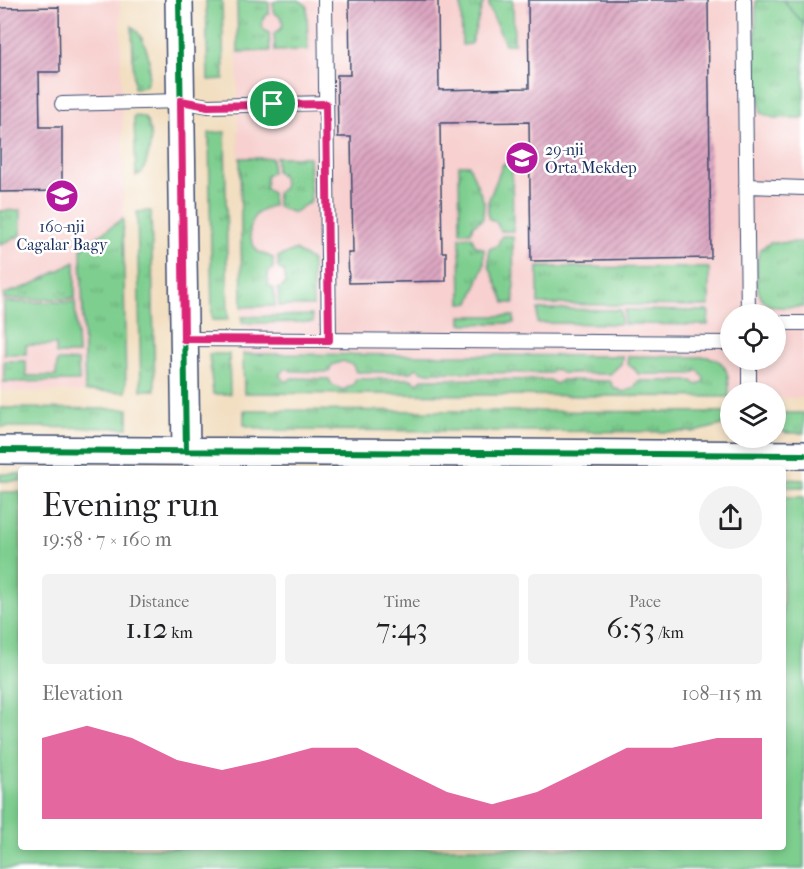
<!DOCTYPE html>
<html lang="en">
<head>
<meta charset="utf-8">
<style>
	body { margin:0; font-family:"IM FELL French Canon",serif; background:#f2f2f2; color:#202124; height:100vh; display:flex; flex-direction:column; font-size:22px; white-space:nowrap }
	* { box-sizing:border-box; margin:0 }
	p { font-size:20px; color:#757577 }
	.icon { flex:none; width:33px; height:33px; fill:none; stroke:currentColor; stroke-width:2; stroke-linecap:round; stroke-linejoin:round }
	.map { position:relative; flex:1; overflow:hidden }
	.sheet { position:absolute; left:18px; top:466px; width:768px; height:384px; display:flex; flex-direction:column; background:#fff; border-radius:6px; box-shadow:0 3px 9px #0003 }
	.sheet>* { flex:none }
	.fabs { position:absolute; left:720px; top:304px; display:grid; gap:12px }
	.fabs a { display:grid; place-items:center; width:66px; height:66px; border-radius:50%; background:#fff; box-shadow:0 3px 9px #0003; font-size:30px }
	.pin { position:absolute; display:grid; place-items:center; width:51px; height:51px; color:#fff; margin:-26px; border:3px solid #fff; border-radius:50%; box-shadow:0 2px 6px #0007 }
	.round { display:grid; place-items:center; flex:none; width:63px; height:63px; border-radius:32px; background:#f2f2f2 }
	.summary { display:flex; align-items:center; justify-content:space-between; height:102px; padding:0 24px }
	h1 { font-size:33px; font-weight:600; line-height:45px }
	.figures { display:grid; grid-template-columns:repeat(3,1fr); gap:9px; height:102px; padding:6px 24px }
	.figures div { display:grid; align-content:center; border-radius:6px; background:#f2f2f2; text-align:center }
	.figures b { font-size:30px; font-weight:600 }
	.figures small { font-size:16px; font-weight:400 }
	.figures p { font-size:16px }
	.chart { height:168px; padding:12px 24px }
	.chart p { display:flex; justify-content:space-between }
	.chart svg { width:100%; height:108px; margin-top:6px; fill:#db2777; opacity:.7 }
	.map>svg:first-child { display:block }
</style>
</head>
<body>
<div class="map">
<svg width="804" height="869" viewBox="0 0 804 869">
	<defs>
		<pattern id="grass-tufts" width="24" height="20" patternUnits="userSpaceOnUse" patternTransform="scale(1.5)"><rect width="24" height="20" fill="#7ecf8f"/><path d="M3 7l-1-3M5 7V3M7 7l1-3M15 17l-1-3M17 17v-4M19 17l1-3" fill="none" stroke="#66a878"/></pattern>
		<pattern id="building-hatch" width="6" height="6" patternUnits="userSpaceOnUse" patternTransform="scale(1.5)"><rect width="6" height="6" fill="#dda6c1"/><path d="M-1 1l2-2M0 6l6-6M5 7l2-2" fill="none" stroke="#b288a0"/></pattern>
	</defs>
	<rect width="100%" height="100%" fill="#fff"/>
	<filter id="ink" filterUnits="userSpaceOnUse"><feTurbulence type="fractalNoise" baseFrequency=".0167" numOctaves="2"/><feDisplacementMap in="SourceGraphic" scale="12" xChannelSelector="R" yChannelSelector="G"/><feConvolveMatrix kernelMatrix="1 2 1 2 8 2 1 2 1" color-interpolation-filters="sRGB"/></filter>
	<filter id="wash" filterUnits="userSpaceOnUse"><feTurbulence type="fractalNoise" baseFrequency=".008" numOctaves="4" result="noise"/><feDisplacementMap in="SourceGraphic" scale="24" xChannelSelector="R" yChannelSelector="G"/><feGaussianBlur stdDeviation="1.35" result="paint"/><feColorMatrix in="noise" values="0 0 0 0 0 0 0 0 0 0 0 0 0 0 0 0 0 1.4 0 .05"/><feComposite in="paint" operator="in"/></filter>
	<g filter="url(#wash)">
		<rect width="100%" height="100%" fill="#f2dec0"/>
		<path fill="#f7d0cf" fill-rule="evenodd" d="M 0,0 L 120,0 L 127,392 L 0,391 Z
			M 236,0 L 804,0 L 804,398 L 776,398 L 776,393 L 730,393 L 730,398 L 243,394 ZM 730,315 L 776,315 L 776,360 L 730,360 Z"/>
		<path fill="url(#grass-tufts)" stroke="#4c7f76" stroke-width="1.5" d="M 206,0 L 222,0 L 224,79 L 208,80 Z
			M 237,0 L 269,2 L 269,13 C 260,19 259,28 269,33 L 270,51 L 238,52 Z
			M 281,0 L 299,0 L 307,6 L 308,50 L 275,51 L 274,33 L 281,29 L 283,23 L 280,16 L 274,13 L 273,2 Z
			M 461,0 L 484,0 L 471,44 L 462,45 Z
			M 489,0 L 513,0 L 514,44 L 505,44 L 489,7 Z
			M 756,0 L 783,0 L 804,24 L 804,118 L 774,118 L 761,113 L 755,65 Z
			M 132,26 C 147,39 155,68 145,87 L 134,88 Z
			M 134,116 L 144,117 C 156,133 149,157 142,173 L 136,176 Z
			M 225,132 L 228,320 L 212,320 L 209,133 Z
			M 309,157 L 311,201 L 293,213 L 277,206 L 277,193 L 284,188 L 283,176 L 276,172 L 276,157 Z
			M 240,158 L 272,158 L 272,172 L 266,176 L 266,189 L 272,193 L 273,206 C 249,211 244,232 257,251 L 273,258 L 273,268 L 268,272 L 268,285 L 274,289 L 275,306 L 242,307 Z
			M 503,164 L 512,164 L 513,231 L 501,231 L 496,222 L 488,218 L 488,202 Z
			M 459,165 L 469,165 L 484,202 L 483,219 L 473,225 L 471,232 L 460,232 Z
			M 21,210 L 21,235 L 0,245 L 0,211 Z
			M 151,211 L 155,390 L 141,390 L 137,212 Z
			M 123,219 L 126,392 L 85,391 L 81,248 Z
			M 471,236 L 476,246 L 484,249 L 484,265 L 470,303 L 461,303 L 460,237 Z
			M 502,236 L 513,236 L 514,303 L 505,303 L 489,266 L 489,249 L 497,246 Z
			M 804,242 L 804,307 C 777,307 757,312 757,278 C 757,268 756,259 760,249 L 770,243 Z
			M 295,250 L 312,261 L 313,306 L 279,306 L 278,289 L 285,285 L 285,272 L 278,268 L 278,257 Z
			M 75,262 L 75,299 L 4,299 L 4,294 L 29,286 Z
			M 538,267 L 709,268 L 709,306 L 538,304 Z
			M 538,309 L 621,310 L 621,324 L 537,323 Z
			M 625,310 L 709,311 L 708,325 L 624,324 Z
			M 312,315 L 313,322 L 242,323 L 242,317 Z
			M 461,316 L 514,316 L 514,323 L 461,324 Z
			M 209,354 L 229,354 L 230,394 L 213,394 Z
			M 243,354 L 622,356 L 621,364 L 610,374 L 562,373 L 556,369 L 550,373 L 423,372 L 417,368 L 411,372 L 356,372 L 353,365 L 343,361 L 332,365 L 329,372 L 292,371 L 286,368 L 279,375 L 286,382 L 292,378 L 329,379 L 332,385 L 343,390 L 353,385 L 356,379 L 411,379 L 417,383 L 422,379 L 550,380 L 556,384 L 562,380 L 610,381 L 614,388 L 624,392 L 634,388 L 638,381 L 692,381 L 697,385 L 703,383 L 704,378 L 698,370 L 691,374 L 638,374 L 634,368 L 627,364 L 628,356 L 709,357 C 730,362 729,379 729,397 L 244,393 Z
			M 4,361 L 26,361 L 26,376 L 56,376 L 57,361 L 78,361 L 79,381 L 4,382 Z
			M 0,408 L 128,409 L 128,428 L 0,427 Z
			M 244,410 L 730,412 L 722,425 L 695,432 L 265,430 L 244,425 Z
			M 776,413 L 804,413 L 804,433 L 787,433 L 776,428 Z
			M 0,474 L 21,474 L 21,481 L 0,481 Z
			M 783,479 L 804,480 L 804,487 L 783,487 Z"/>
		<path fill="#7ecf8f" stroke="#4c7f76" stroke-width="1.5" d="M 783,0 L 804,0 L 804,24 Z
			M 4,302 L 75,302 L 78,354 L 56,354 L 56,345 L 26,345 L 26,354 L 4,354 Z
			M 0,492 L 21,492 L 21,848 L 783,848 L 783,497 L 804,497 L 804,869 L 0,869 Z"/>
		<g id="blocks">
			<path fill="url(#building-hatch)" d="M 349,0 L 438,0 L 439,90 L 529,88 L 528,0 L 708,0 L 711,258 L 531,261 L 529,122 L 440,123 L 442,252 L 446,252 L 446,281 L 349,283 L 348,253 L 353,253 L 351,137 L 338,137 L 337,75 L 350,75 Z
				M 59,7 L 60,72 L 39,72 L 40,127 L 62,127 L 62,191 L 0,192 L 0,8 Z"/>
		</g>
	</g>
	<g filter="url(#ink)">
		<use href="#blocks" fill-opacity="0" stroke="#3b496d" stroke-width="1.5"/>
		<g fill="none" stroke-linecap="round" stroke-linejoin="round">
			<defs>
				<path id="lane" d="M 325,0 L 329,340
					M 744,0 L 748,315
					M 62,104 L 181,101 L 208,106 L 326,103
					M 746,186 L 804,188
					M 776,323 L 804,323
					M 185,339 L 730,343
					M 749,360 L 749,393"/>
				<path id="street" d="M 179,0 L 186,451
					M 0,450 L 804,455"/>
			</defs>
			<use href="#lane" stroke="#3b496d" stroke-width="16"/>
			<use href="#street" stroke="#3b496d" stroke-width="30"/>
			<use href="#lane" stroke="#fff" stroke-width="14"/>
			<use href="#street" stroke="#fff" stroke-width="27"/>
			<defs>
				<path id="cycleway" d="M 179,0 L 186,451
					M 0,450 L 804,455"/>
			</defs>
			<use href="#cycleway" stroke="#fff" stroke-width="10"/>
			<use href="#cycleway" stroke="#00873e" stroke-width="6"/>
		</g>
	</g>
	<g fill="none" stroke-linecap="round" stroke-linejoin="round" filter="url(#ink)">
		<defs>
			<path id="route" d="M 181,101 L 208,106 L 326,104 L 329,340 L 184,339 Z"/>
		</defs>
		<use href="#route" stroke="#fff" stroke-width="12"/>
		<use href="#route" stroke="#db2777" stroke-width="8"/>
	</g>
	<defs>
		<symbol id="school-disc" viewBox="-11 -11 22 22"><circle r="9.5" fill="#b5179e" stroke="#fff"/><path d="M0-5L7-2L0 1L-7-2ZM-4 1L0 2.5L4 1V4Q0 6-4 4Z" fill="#fff"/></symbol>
	</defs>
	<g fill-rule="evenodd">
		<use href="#school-disc" x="503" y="139" width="38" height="38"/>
		<use href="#school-disc" x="43" y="177" width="38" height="38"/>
	</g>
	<g text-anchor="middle" stroke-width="5" stroke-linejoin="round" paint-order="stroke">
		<g font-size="16" fill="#1b2f5e" stroke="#fff" text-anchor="start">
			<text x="545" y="155">29-nji<tspan x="545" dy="18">Orta Mekdep</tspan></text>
			<text x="62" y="232" text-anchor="middle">160-nji<tspan x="62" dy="18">Cagalar Bagy</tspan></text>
		</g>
	</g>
</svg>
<div class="fabs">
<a><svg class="icon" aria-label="locate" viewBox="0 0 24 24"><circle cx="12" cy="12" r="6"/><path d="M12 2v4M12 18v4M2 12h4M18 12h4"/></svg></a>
<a><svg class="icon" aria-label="layers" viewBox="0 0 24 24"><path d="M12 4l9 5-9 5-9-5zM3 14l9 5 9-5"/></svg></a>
</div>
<div class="pin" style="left:273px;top:104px;background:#1e9e55"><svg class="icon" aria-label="arrive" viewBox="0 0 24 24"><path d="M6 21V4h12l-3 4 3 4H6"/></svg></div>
<section class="sheet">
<div class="summary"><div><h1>Evening run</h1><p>19:58 · 7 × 160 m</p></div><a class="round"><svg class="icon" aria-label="share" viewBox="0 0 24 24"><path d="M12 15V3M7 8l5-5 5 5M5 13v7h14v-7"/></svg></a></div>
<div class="figures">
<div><p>Distance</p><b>1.12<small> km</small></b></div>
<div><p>Time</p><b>7:43</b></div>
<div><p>Pace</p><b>6:53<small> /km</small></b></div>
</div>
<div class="chart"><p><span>Elevation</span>108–115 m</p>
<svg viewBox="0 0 160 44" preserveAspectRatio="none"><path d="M0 44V11L10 6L20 11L30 20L40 24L50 20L60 15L70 15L80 24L90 33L100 38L110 33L120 24L130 15L140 15L150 11L160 11V44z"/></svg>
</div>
</section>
</div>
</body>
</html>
